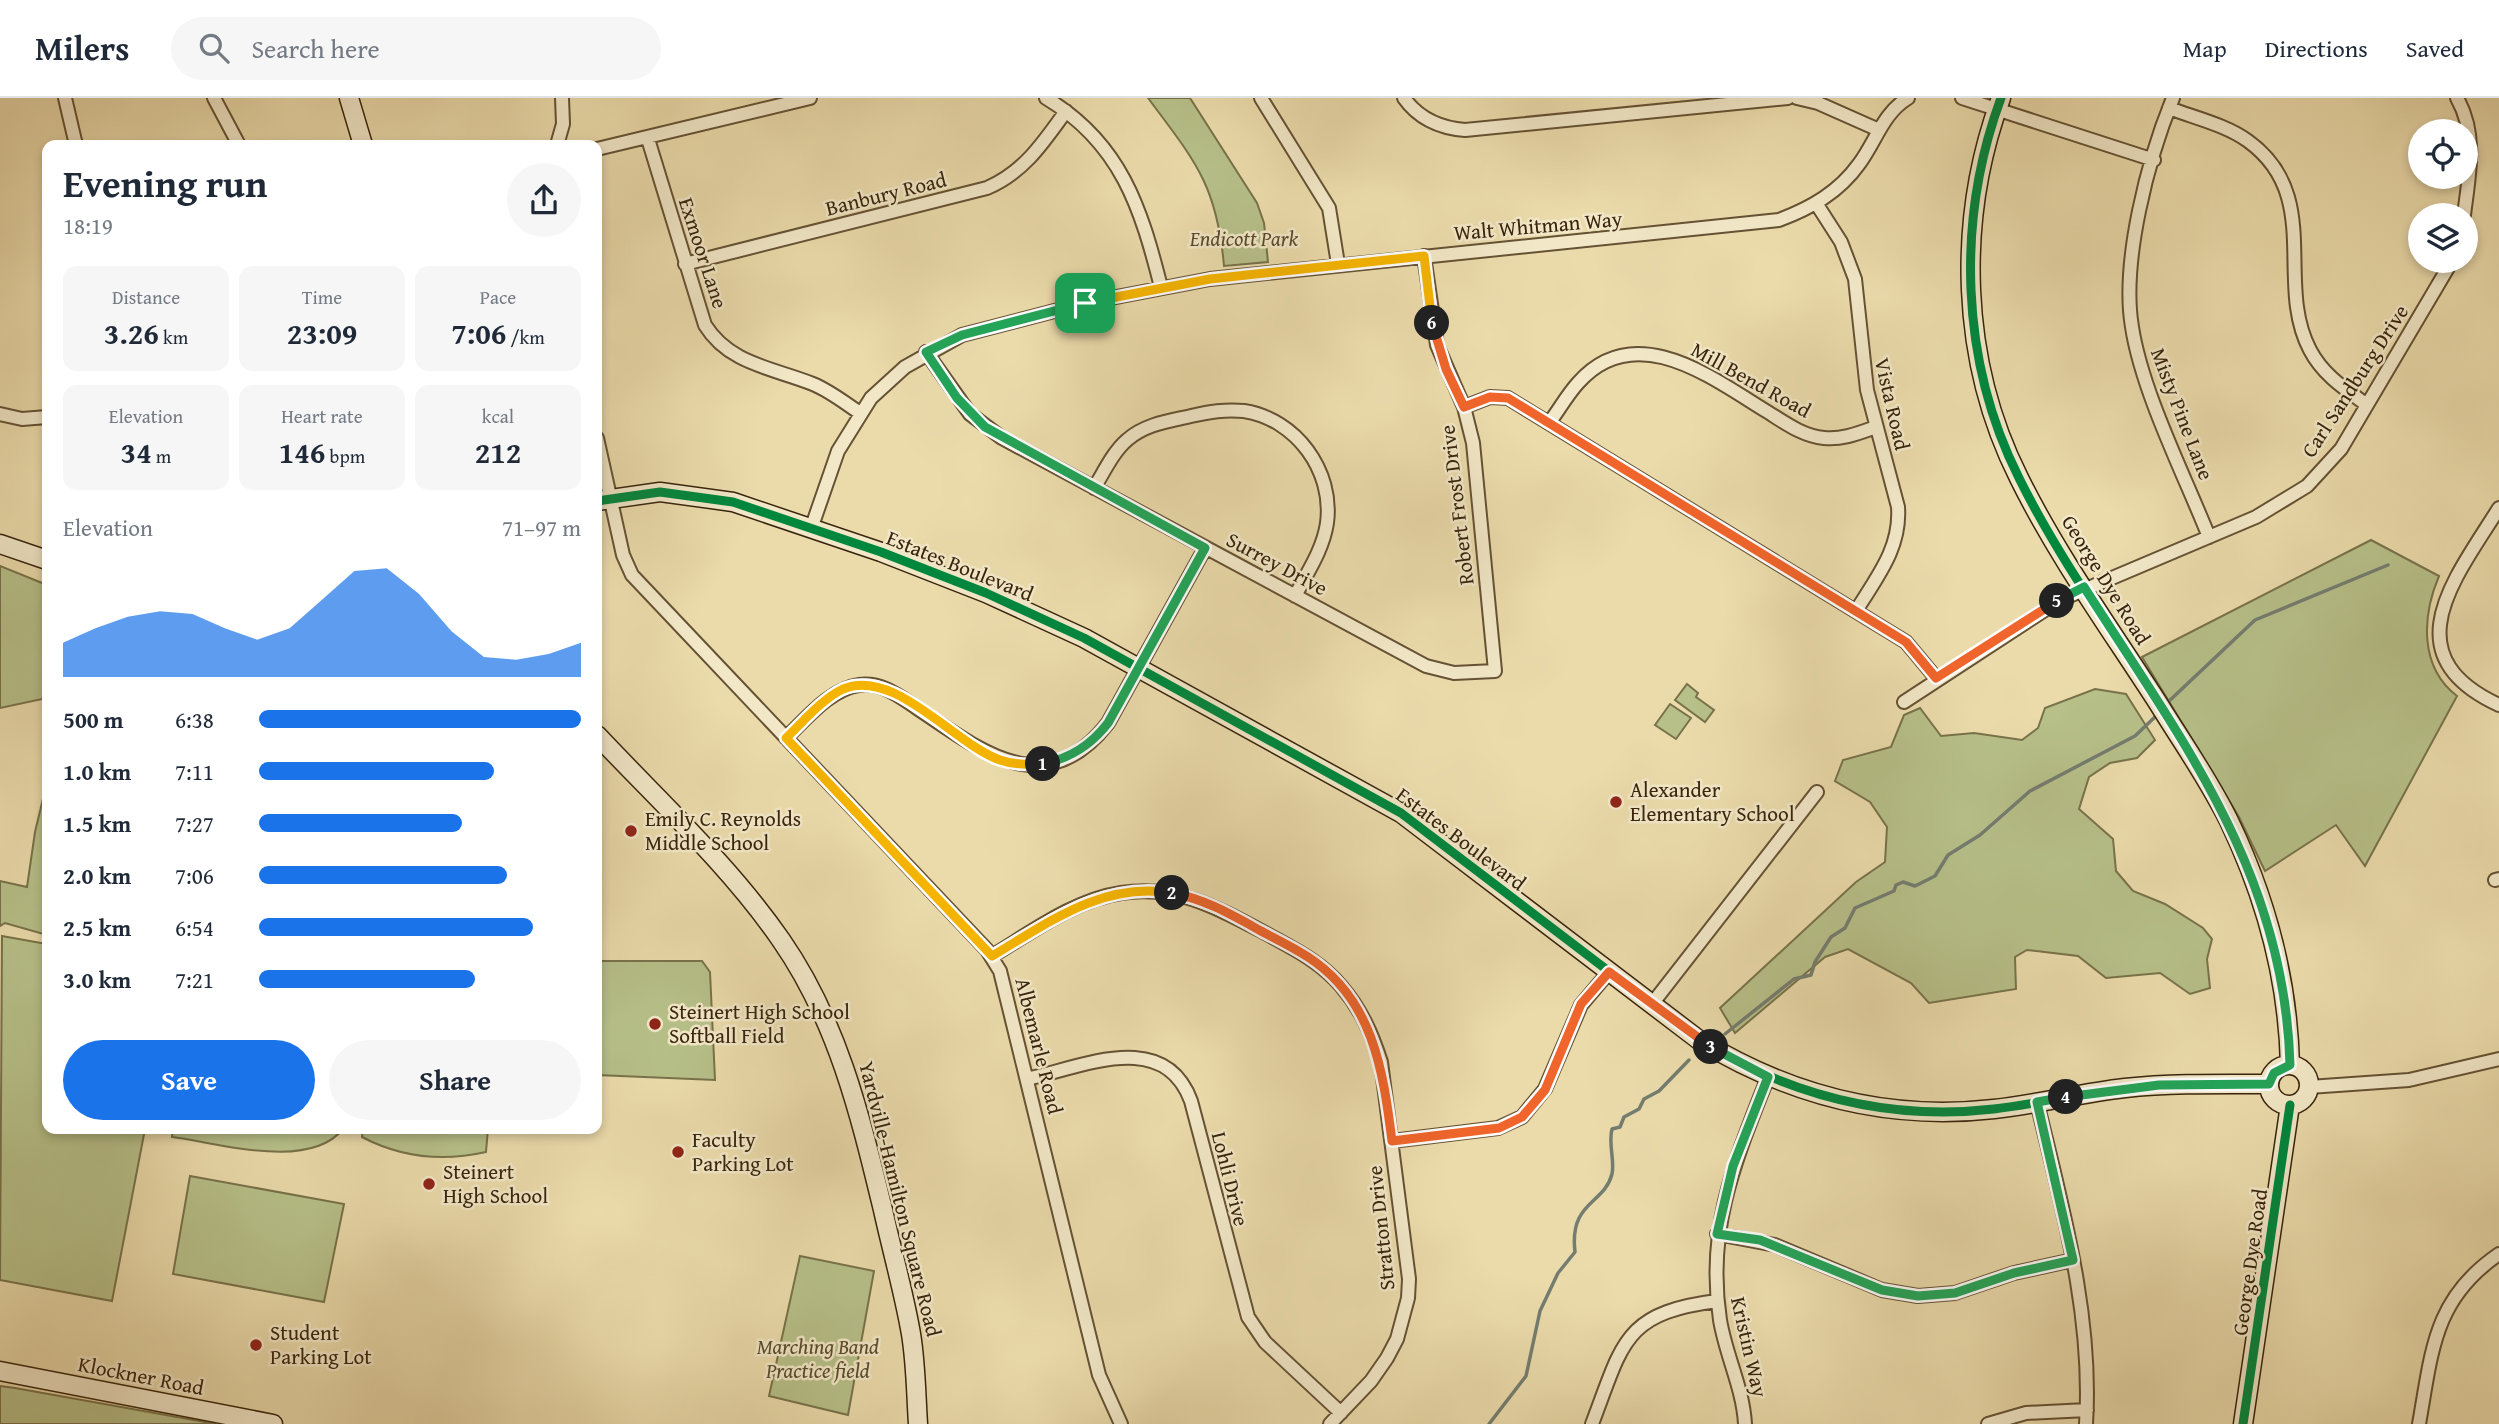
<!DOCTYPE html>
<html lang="en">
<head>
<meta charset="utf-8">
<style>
	body { margin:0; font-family:"Gentium Book Plus",serif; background:#f6f6f7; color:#1f2937; height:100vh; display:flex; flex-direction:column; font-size:26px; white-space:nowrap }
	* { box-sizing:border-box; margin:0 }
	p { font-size:23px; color:#747a83 }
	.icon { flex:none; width:38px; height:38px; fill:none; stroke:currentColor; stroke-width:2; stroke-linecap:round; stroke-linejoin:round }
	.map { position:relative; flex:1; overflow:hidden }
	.drawer { position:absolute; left:42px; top:42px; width:560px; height:994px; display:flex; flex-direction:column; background:#fff; border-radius:14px; box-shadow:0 4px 10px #0003 }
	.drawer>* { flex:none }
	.tools { position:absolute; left:2408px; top:21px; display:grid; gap:14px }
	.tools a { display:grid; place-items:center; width:70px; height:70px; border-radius:50%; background:#fff; box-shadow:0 4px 10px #0003; font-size:35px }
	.pin { position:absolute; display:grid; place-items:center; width:60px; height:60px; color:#fff; margin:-30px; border-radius:14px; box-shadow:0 4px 10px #0006 }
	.km { position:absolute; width:35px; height:35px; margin:-18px; border-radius:50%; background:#222; color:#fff; font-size:19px; line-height:35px; text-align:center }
	.round { display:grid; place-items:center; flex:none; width:74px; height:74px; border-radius:37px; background:#f6f6f7 }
	.overview { display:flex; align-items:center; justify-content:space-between; height:119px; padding:0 21px }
	h1 { font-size:38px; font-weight:600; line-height:52px }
	.metrics { display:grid; grid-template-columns:repeat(3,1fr); gap:10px; height:119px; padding:7px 21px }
	.metrics div { display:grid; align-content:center; border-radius:14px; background:#f6f6f7; text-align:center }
	.metrics b { font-size:30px; font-weight:600 }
	.metrics small { font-size:19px; font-weight:400 }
	.metrics p { font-size:19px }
	.chart { height:196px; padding:14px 21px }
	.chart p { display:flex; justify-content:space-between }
	.chart svg { width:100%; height:126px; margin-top:7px; fill:#1a73e8; opacity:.7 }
	.primary-button { display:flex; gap:14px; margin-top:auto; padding:14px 21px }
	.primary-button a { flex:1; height:80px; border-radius:42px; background:#1a73e8; color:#fff; font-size:28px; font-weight:600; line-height:80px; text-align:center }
	.primary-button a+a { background:#f6f6f7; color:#1f2937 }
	ul { padding:0 21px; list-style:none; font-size:23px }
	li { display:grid; grid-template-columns:112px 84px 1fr; align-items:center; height:52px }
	li i { height:18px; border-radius:9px; background:#1a73e8 }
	header { display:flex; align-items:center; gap:42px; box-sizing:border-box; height:98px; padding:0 35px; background:#fff; border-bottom:2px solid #e0e1e3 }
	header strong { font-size:33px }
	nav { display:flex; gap:38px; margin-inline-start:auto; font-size:24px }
	.search { width:490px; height:63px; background:#f6f6f7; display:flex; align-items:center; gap:18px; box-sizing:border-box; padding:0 24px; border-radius:38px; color:#747a83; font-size:26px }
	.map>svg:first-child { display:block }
</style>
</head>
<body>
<header>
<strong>Milers</strong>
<div class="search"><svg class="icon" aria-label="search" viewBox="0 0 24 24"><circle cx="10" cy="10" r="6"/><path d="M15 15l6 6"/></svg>Search here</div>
<nav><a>Map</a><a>Directions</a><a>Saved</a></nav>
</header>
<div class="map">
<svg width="2499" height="1326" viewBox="0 0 2499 1326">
	<rect width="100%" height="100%" fill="#ebdbab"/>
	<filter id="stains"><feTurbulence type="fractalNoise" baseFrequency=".00286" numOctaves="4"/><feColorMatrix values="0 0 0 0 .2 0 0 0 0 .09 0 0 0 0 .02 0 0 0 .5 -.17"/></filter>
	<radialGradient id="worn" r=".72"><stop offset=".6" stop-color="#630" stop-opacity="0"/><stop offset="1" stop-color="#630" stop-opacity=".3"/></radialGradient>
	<path fill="#b7c089" stroke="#78724a" stroke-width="2" d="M 1148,0 L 1190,0 L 1257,105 L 1264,125 L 1268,164 L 1224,168 C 1217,87 1195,63 1148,0 Z
		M 2371,442 L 2439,478 C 2422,518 2419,569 2457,598 L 2365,768 L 2336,727 L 2265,773 L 2239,719 L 2142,559 Z
		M 0,468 L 47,487 L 47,600 L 0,610 Z
		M 1687,586 L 1698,595 L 1696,599 L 1714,612 L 1705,624 L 1675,602 Z
		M 2095,591 L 2126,596 L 2155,642 L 2137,660 L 2110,665 L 2089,679 L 2079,711 L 2113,741 L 2116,773 L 2133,793 L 2165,806 L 2203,830 L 2212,841 L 2207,861 L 2210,890 L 2190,896 L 2160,875 L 2106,880 L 2078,858 L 2027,852 L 2015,859 L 2016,891 L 1929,905 L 1911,885 L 1848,851 L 1825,859 L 1735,935 L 1720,910 L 1856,784 L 1885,764 L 1887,729 L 1870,704 L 1835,683 L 1843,662 L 1891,649 L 1904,617 L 1920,610 L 1941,638 L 1974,635 L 2022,642 L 2038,630 L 2045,610 Z
		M 1670,606 L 1691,620 L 1676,641 L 1655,627 Z
		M 47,684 L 47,837 L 5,825 L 0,828 L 0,783 L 27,789 L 35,734 Z
		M 2,838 L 47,846 L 47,1031 L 145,1031 L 112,1203 L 0,1182 Z
		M 597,863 L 702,863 L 710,874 L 715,982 L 597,977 Z
		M 173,1031 L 343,1031 C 309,1073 219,1045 172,1039 Z
		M 363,1031 L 488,1031 L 486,1054 C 442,1064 402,1060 362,1039 Z
		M 190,1078 L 344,1106 L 324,1204 L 173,1176 Z
		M 800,1158 L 874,1173 L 848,1317 L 769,1298 Z
		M 0,1288 L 15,1290 L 216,1326 L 0,1326 Z"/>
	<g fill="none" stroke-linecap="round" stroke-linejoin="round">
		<path stroke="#747d70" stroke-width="3.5" d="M 2168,604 L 2255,522 L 2388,467
			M 1725,936 L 1794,881 L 1811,877 L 1815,864 L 1831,839 L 1845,830 L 1855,810 L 1894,793 L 1896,787 L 1903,784 L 1915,788 L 1935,778 L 1948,757 L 1980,737 L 2030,693 L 2135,638 L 2156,618
			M 1489,1326 L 1526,1278 L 1540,1213 L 1558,1175 L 1575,1154 C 1569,1103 1604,1107 1612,1076 C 1615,1062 1608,1046 1612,1031 L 1620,1029 L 1624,1019 L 1639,1011 L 1644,1001 L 1659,993 L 1689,962"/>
		<defs>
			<path id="street" d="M 65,0 L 76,47
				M 214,0 L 239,47
				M 1046,0 C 1121,45 1141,110 1161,189
				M 1261,0 L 1329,110 L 1338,166
				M 1404,0 C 1419,21 1440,30 1465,32 L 1788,0
				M 1797,0 L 1818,5 L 1879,32
				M 1962,0 L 2154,62
				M 2173,0 C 2148,61 2121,164 2132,229 C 2142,294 2184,376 2209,439
				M 2457,0 C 2478,37 2469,77 2464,117
				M 2169,10 C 2195,20 2226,27 2248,43 C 2324,98 2274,184 2310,252 C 2323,277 2345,291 2367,307
				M 648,41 L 705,227 C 729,266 773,270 813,286 C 830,293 845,305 860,315
				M 557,47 L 563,26 L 562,0
				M 597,51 L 810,0
				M 1816,105 L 1841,144 L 1855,181 L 1867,292 L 1898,409 C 1901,450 1877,479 1856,513
				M 685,166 L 987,90 C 1024,74 1043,45 1066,13
				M 926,254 L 970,316 L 1002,340 L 1426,568 L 1454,575 L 1495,573 L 1473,345 L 1464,309 L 1437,247 L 1424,158
				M 1464,309 L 1490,299 L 1508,300 L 1906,544 L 1936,580
				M 0,316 L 22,321 L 47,319
				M 1549,325 C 1559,312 1567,297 1578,285 C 1635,220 1712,280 1766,313 C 1784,324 1802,338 1824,340 C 1842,342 1859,335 1876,329
				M 597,340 L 623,457 L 632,477 L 987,852 L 1000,873 L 1099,1277 L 1121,1326
				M 1094,390 C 1104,374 1113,354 1127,342 C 1145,326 1169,323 1191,318 C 1209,314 1225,311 1244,313 C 1296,321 1334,373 1327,425 C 1323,452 1307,475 1295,498
				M 2499,410 C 2456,479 2390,557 2499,607
				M 811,431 L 838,353 L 871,300 L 905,269 L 962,237 L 1085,205 L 1210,181 L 1779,122 C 1811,110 1839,94 1859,66 C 1876,43 1883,15 1908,0
				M 1904,604 L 2060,502 L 2256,419 L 2307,388 L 2341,351 L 2452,163
				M 786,640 C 806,621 830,591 859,587 C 882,584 899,598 917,610 C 981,653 1045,706 1108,625 L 1205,450
				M 2495,782 L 2499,781
				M 992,858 C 1032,834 1074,802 1121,795 C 1177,786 1220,811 1267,836 C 1294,851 1321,864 1341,888 C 1361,911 1372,936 1381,964 L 1409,1181 L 1408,1200 L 1397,1241 L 1387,1260 L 1371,1283 L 1330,1326
				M 1652,906 L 1817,694
				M 1027,981 C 1082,969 1164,930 1191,1003 L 1248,1219 L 1265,1244 L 1341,1315
				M 2309,989 L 2409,982 L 2499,961
				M 2037,1004 C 2062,1109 2093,1217 2086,1326
				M 1392,1043 L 1498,1030 L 1522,1019 L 1545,991 L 1581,907 L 1609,874
				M 1717,1136 L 1775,1147 L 1882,1192 L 1918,1198 L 1955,1195 L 2014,1175 L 2073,1162
				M 1592,1326 C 1623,1245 1623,1215 1717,1203
				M 1745,1326 C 1743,1290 1726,1258 1720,1222 C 1706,1130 1735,1063 1768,979
				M 1988,1326 L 2026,1315 L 2087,1312
				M 2419,1326 C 2432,1254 2433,1201 2499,1156"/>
			<path id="secondary" d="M 349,0 L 363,47
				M 2001,0 C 1956,122 1960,263 2019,380 C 2058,459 2111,532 2158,605 C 2182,644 2209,682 2229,723 C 2266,800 2288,881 2290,967
				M 597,403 L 660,394 L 733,404 L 881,454 L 986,495 L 1084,540 L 1401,715 L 1699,942 C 1789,997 1888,1023 1994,1011 C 2038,1006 2081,995 2125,990 C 2173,985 2221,986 2269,986
				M 0,446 L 47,462
				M 597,637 C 659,703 729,767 781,842 C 838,924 860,1017 883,1112 C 892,1153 904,1195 911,1236 C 916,1266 916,1296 918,1326
				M2269 987a20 20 0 1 1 40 0a20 20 0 1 1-40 0Z
				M 0,1273 L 273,1326
				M 2243,1326 L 2290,1007"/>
		</defs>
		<use href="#street" stroke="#655234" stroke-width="16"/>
		<use href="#secondary" stroke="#38240c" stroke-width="21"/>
		<use href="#street" stroke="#f2e8c8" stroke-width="12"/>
		<use href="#secondary" stroke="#f2e8c8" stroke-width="18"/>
		<defs>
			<path id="cycleway" d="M 2001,0 C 1956,122 1960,263 2019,380 C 2058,459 2111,532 2158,605 C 2182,644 2209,682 2229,723 C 2266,800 2288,881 2290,967
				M 597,403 L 660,394 L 733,404 L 881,454 L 986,495 L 1084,540 L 1401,715 L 1699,942 C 1789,997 1888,1023 1994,1011 C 2038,1006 2081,995 2125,990 C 2173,985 2221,986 2269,986
				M 2243,1326 L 2290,1007"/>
		</defs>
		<use href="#cycleway" stroke="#f2e8c8" stroke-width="13"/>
		<use href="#cycleway" stroke="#00873e" stroke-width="9"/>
	</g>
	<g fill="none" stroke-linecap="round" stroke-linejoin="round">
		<defs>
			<path id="split-1" d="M 1043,666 C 1071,660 1091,647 1108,625 L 1205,450 L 985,329 L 957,300 L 926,254 L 962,237 L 1085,205"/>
			<path id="split-2" d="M 1043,666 C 1028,667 1014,667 1000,662 C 954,646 894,569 843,591 C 822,601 803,624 786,640 L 992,858 C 1048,825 1103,783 1172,795"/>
			<path id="split-3" d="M 1172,795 C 1205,801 1232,817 1261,833 C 1276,841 1293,849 1308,859 C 1373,901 1383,972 1392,1043 L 1499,1030 L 1522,1019 L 1545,992 L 1581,906 L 1609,874 L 1711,949"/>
			<path id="split-4" d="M 1711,949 L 1768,979 L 1733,1068 L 1717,1136 L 1760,1142 L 1882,1192 L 1918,1198 L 1955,1195 L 2014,1175 L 2073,1162 L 2037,1004 L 2066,999"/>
			<path id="split-5" d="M 2057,503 L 2084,489 C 2183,644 2285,776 2290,967 L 2274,975 L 2269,986 L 2159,987 L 2066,999"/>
			<path id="split-6" d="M 1432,225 L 1446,271 L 1464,309 L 1490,299 L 1508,300 L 1906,544 L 1936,580 L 2057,503"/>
			<path id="split-7" d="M 1085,205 L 1210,181 L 1424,158 L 1432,225"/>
		</defs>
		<use href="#split-1" stroke="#fff" stroke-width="14"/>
		<use href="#split-2" stroke="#fff" stroke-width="14"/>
		<use href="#split-3" stroke="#fff" stroke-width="14"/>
		<use href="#split-4" stroke="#fff" stroke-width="14"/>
		<use href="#split-5" stroke="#fff" stroke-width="14"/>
		<use href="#split-6" stroke="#fff" stroke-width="14"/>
		<use href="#split-7" stroke="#fff" stroke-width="14"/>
		<use href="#split-1" stroke="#22a559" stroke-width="9"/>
		<use href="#split-2" stroke="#f5b400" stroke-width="9"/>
		<use href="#split-3" stroke="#f0652b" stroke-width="9"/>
		<use href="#split-4" stroke="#22a559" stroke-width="9"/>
		<use href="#split-5" stroke="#22a559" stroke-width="9"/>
		<use href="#split-6" stroke="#f0652b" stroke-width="9"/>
		<use href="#split-7" stroke="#f5b400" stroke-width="9"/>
	</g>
	<g fill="#8f2418" stroke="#f2e8c8" stroke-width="2.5">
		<circle cx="1616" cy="704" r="7"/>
		<circle cx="631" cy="733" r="7"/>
		<circle cx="655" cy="926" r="7"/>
		<circle cx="678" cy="1054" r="7"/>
		<circle cx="429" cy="1086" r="7"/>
		<circle cx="256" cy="1247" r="7"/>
	</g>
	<g text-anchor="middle" stroke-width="5" stroke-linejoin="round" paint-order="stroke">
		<g font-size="21" fill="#38240c" stroke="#f2e8c8">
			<text transform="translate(886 96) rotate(-14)" y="7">Banbury Road</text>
			<text transform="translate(1538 128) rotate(-5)" y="7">Walt Whitman Way</text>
			<text transform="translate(703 155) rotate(72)" y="7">Exmoor Lane</text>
			<text transform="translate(1751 282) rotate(29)" y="7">Mill Bend Road</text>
			<text transform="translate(2355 283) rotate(-57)" y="7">Carl Sandburg Drive</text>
			<text transform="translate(1892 306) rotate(77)" y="7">Vista Road</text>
			<text transform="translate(2182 316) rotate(69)" y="7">Misty Pine Lane</text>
			<text transform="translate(1457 407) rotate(-97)" y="7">Robert Frost Drive</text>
			<text transform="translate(1277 466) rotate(28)" y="7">Surrey Drive</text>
			<text transform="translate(960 468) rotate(22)" y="7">Estates Boulevard</text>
			<text transform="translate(2106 482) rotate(58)" y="7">George Dye Road</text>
			<text transform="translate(1461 741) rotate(37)" y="7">Estates Boulevard</text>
			<text transform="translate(1039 948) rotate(76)" y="7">Albemarle Road</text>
			<text transform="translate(1230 1081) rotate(76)" y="7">Lohli Drive</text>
			<text transform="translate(900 1101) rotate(76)" y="7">Yardville-Hamilton Square Road</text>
			<text transform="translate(1381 1130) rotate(-96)" y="7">Stratton Drive</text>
			<text transform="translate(2250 1164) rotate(-82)" y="7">George Dye Road</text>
			<text transform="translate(1749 1249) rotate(77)" y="7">Kristin Way</text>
			<text transform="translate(141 1278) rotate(11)" y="7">Klockner Road</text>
		</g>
		<g font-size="21" font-style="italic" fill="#584b2b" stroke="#f2e8c8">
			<text x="1244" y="148">Endicott Park</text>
			<text x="818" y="1256">Marching Band<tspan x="818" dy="24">Practice field</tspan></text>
		</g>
		<g font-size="21" fill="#38240c" stroke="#f2e8c8" text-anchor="start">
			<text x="1630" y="699">Alexander<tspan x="1630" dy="24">Elementary School</tspan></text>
			<text x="645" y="728">Emily C. Reynolds<tspan x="645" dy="24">Middle School</tspan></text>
			<text x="669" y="921">Steinert High School<tspan x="669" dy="24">Softball Field</tspan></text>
			<text x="692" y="1049">Faculty<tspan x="692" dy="24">Parking Lot</tspan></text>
			<text x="443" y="1081">Steinert<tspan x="443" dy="24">High School</tspan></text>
			<text x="270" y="1242">Student<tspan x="270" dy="24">Parking Lot</tspan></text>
		</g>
	</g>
	<rect width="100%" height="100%" filter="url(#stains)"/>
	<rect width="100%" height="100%" fill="url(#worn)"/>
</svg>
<div class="tools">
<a><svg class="icon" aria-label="locate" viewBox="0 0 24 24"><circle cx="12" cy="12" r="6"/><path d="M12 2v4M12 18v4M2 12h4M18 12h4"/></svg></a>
<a><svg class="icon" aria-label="layers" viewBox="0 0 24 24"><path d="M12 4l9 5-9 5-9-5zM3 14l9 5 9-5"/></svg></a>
</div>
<div class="pin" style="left:1085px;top:205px;background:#1e9e55"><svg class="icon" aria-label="arrive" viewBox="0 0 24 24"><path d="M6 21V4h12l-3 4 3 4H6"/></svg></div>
<b class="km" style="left:1043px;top:666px">1</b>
<b class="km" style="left:1172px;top:795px">2</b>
<b class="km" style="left:1711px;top:949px">3</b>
<b class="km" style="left:2066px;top:999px">4</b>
<b class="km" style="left:2057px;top:503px">5</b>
<b class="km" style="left:1432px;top:225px">6</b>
<section class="drawer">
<div class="overview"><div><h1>Evening run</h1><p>18:19</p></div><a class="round"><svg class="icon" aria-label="share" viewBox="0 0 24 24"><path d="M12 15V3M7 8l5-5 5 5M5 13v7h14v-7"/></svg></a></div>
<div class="metrics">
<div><p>Distance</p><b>3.26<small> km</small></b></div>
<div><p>Time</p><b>23:09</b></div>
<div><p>Pace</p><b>7:06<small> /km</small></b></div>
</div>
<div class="metrics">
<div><p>Elevation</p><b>34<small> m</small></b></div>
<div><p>Heart rate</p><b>146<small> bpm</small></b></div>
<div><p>kcal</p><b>212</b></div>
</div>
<div class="chart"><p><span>Elevation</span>71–97 m</p>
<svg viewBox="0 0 160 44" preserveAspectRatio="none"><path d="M0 44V32L10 27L20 23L30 21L40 22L50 27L60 31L70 27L80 17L90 7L100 6L110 15L120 28L130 37L140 38L150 36L160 32V44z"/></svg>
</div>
<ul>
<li><b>500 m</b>6:38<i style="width:100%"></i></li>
<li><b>1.0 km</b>7:11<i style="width:73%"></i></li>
<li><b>1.5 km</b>7:27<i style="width:63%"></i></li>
<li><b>2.0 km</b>7:06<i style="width:77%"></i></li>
<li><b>2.5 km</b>6:54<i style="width:85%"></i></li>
<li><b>3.0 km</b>7:21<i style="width:67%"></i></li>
</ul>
<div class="primary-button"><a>Save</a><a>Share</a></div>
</section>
</div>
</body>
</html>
